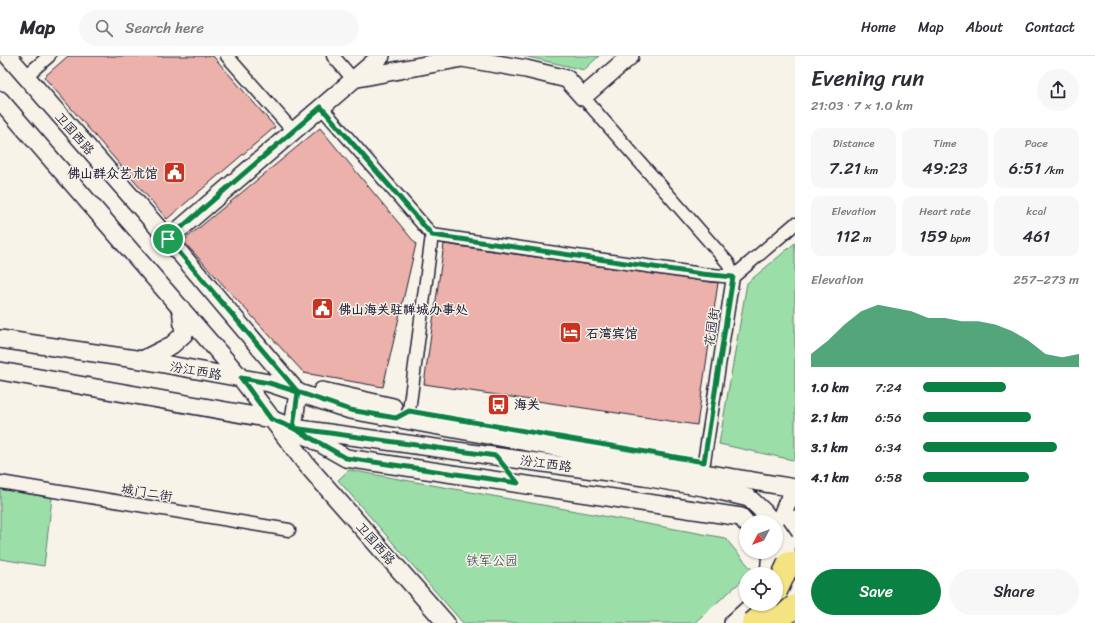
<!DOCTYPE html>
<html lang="en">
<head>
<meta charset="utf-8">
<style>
	body { margin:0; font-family:Sriracha,"LXGW WenKai TC",sans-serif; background:#f7f7f7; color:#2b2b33; height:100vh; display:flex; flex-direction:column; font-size:15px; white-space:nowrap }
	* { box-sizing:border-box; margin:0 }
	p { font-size:13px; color:#7c7c81 }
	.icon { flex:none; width:22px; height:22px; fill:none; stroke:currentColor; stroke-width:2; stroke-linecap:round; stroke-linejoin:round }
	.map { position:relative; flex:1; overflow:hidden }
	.drawer { display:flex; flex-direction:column; background:#fff; width:300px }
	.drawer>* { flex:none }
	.needle { width:26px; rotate:229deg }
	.buttons { position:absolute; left:739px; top:459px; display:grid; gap:8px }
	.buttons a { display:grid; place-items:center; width:44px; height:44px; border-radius:50%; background:#fff; box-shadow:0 1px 3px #0004; font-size:20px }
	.pin { position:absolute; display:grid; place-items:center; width:34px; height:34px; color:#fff; margin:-17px; border:2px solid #fff; border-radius:50%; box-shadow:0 1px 4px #0007 }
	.round { display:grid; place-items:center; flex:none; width:42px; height:42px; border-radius:21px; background:#f7f7f7 }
	.overview { display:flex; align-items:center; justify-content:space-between; height:68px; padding:0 16px }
	h1 { font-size:22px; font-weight:600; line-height:30px }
	.metrics { display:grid; grid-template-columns:repeat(3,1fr); gap:6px; height:68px; padding:4px 16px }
	.metrics div { display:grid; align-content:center; border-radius:10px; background:#f7f7f7; text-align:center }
	.metrics b { font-size:17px; font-weight:600 }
	.metrics small { font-size:11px; font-weight:400 }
	.metrics p { font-size:11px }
	.chart { height:112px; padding:8px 16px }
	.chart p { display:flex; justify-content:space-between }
	.chart svg { width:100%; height:72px; margin-top:4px; fill:#0b8043; opacity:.7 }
	.action { display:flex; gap:8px; margin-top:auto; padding:8px 16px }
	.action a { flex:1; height:46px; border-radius:24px; background:#0b8043; color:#fff; font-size:16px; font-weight:600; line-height:46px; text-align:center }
	.action a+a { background:#f7f7f7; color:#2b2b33 }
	ul { padding:0 16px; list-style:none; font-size:13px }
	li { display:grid; grid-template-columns:64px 48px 1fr; align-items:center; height:30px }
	li i { height:10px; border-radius:5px; background:#0b8043 }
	header { display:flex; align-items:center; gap:24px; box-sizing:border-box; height:56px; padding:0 20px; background:#fff; border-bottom:1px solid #e1e1e2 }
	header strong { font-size:19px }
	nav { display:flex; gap:22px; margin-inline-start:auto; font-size:14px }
	.search { width:280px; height:36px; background:#f7f7f7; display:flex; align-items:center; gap:10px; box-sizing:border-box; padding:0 14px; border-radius:22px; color:#7c7c81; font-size:15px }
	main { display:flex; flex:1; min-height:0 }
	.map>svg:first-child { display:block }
</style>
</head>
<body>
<header>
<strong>Map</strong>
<div class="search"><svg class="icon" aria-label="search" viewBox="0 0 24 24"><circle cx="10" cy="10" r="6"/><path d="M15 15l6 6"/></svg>Search here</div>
<nav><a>Home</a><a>Map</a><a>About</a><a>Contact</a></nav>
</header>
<main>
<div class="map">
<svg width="795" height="567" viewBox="0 0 795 567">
	<rect width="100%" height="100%" fill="#f7f3e8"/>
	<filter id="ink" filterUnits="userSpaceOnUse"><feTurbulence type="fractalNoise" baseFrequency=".025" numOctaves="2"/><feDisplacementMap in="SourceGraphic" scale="8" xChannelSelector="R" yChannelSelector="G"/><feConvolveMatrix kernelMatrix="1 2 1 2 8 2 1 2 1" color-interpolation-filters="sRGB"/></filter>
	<g filter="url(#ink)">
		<path fill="#9cdea8" stroke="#5f8072" d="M 524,0 L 599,0 L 584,14 Z
			M 795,187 L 795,403 L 793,404 L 719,388 L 747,227 Z
			M 349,414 L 725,482 L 753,515 L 750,518 L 746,518 L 746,521 L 694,567 L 463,567 L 338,424 Z
			M 0,433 L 52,442 L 44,510 L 0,503 Z"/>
		<path fill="#ecb1aa" stroke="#22223b" d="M 68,0 L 213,0 L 275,71 L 167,163 L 44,21 Z
			M 320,72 L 416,188 L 383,331 L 304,317 L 183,185 Z
			M 444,188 L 718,227 L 697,369 L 424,328 Z"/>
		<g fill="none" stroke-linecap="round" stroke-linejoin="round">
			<defs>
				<path id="street" d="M 227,0 L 293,75
					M 333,0 L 353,23
					M 26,20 L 49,0
					M 583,41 L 728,207 L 733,221
					M 321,51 L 432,179 L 702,218 L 733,221
					M 409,355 L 432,179
					M 704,406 L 733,221 L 795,168
					M 0,426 L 289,474"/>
				<path id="secondary" d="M 8,0 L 168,183 L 297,336
					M 353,23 L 462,2 L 526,13 L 567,23 L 583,41 L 630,0
					M 0,44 L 241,322 L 306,408 L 446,567
					M 168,183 L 381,0
					M 0,283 L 142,304 L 269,327 L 350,354 L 649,408 L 795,432
					M 142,304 L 172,289 L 184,278 L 181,252
					M 0,315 L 271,363 L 293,372 L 644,421 L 703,431 L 749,442 L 764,456 L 772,466
					M 322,335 L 393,351
					M 302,377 L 346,402 L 741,461 L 746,467
					M 297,381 L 293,372 L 298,336
					M 795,463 C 787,482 780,496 795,514
					M 776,474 L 787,447 L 795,436
					M 769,518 L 771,496
					M 733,567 L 754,548"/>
			</defs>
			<use href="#street" stroke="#22223b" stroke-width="15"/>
			<use href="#secondary" stroke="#22223b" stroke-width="20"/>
			<use href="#street" stroke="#f7f3e8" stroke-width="12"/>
			<use href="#secondary" stroke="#f7f3e8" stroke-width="17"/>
			<defs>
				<path id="secondary-bridge" d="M 776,472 L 785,485"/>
				<path id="highway-bridge" d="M 776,535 L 789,507
					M 753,567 L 767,555
					M 775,567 L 795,550"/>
			</defs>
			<use href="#secondary-bridge" stroke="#22223b" stroke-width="20" stroke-linecap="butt"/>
			<use href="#highway-bridge" stroke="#22223b" stroke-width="25" stroke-linecap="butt"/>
			<use href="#secondary-bridge" stroke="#f7f3e8" stroke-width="17"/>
			<use href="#highway-bridge" stroke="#f4e382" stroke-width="22"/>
		</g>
	</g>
	<g fill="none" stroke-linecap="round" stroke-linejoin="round" filter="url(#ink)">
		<defs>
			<path id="route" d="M 168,183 L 298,336 L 269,327 L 241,322 L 271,363 L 293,372 L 346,402 L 518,427 L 496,400 L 293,372 L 298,336 L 350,354 L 396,362 L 409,355 L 704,406 L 733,221 L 702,218 L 432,179 L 321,51 L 168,183"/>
		</defs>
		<use href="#route" stroke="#fff" stroke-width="8"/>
		<use href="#route" stroke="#0b8043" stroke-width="5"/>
	</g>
	<defs>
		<symbol id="civic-square" viewBox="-11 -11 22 22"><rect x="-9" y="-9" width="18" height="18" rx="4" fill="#c8321e" stroke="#f7f3e8"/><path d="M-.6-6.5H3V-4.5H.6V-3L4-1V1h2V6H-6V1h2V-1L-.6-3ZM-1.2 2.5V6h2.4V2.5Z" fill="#fff"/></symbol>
		<symbol id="hotel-square" viewBox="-11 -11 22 22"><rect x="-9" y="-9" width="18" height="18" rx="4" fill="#c8321e" stroke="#f7f3e8"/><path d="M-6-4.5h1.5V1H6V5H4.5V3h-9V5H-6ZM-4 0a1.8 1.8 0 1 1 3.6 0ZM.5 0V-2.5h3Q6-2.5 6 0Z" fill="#fff"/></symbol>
		<symbol id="bus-square" viewBox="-11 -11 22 22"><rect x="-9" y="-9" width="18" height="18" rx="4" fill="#c8321e" stroke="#f7f3e8"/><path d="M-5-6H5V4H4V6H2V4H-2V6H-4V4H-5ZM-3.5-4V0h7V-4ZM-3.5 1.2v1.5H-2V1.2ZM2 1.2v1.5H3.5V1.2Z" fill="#fff"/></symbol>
	</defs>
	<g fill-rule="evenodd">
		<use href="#civic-square" x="162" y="104" width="25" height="25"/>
		<use href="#civic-square" x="310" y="240" width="25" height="25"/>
		<use href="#hotel-square" x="558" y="264" width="25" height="25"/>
		<use href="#bus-square" x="486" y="336" width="25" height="25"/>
	</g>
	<g text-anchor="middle" stroke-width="3" stroke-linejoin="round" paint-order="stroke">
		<g font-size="13" fill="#22223b" stroke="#f7f3e8">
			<text transform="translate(75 77) rotate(49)" y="5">卫国西路</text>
			<text transform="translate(711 271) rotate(-81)" y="5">花园街</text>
			<text transform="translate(196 314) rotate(10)" y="5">汾江西路</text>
			<text transform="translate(546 407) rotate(8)" y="5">汾江西路</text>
			<text transform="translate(147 436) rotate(9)" y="5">城门二街</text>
			<text transform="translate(376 487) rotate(49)" y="5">卫国西路</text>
		</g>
		<g font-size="13" font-weight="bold" fill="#22223b" stroke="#f7f3e8" text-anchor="start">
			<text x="158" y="122" text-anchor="end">佛山群众艺术馆</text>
			<text x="338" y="258">佛山海关驻禅城办事处</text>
			<text x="586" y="282">石湾宾馆</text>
			<text x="514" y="353">海关</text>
		</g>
		<g font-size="13" fill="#475a5c" stroke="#f7f3e8">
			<text x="492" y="509">铁军公园</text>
		</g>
	</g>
</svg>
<div class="buttons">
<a><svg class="needle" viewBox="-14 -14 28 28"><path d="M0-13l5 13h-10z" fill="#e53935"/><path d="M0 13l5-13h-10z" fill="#7c7c81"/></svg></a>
<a><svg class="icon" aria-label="locate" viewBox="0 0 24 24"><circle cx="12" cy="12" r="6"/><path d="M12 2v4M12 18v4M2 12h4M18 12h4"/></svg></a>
</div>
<div class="pin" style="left:168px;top:183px;background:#1e9e55"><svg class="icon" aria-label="arrive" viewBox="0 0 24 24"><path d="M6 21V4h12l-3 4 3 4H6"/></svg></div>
</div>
<section class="drawer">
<div class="overview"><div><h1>Evening run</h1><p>21:03 · 7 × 1.0 km</p></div><a class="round"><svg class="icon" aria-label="share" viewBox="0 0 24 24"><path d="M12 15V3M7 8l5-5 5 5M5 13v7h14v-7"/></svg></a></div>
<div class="metrics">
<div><p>Distance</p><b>7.21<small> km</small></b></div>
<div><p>Time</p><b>49:23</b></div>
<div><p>Pace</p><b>6:51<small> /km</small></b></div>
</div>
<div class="metrics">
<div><p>Elevation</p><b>112<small> m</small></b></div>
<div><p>Heart rate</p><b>159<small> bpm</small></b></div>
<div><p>kcal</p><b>461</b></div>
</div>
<div class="chart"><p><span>Elevation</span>257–273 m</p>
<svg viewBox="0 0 160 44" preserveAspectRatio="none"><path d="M0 44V36L10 28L20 18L30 10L40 6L50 8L60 10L70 14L80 14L90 16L100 16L110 18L120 22L130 28L140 36L150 38L160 36V44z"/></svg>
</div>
<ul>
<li><b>1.0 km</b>7:24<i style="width:53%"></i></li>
<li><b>2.1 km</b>6:56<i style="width:69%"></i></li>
<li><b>3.1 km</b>6:34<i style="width:86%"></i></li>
<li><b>4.1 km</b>6:58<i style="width:68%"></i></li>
</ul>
<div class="action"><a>Save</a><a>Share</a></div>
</section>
</main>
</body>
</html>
